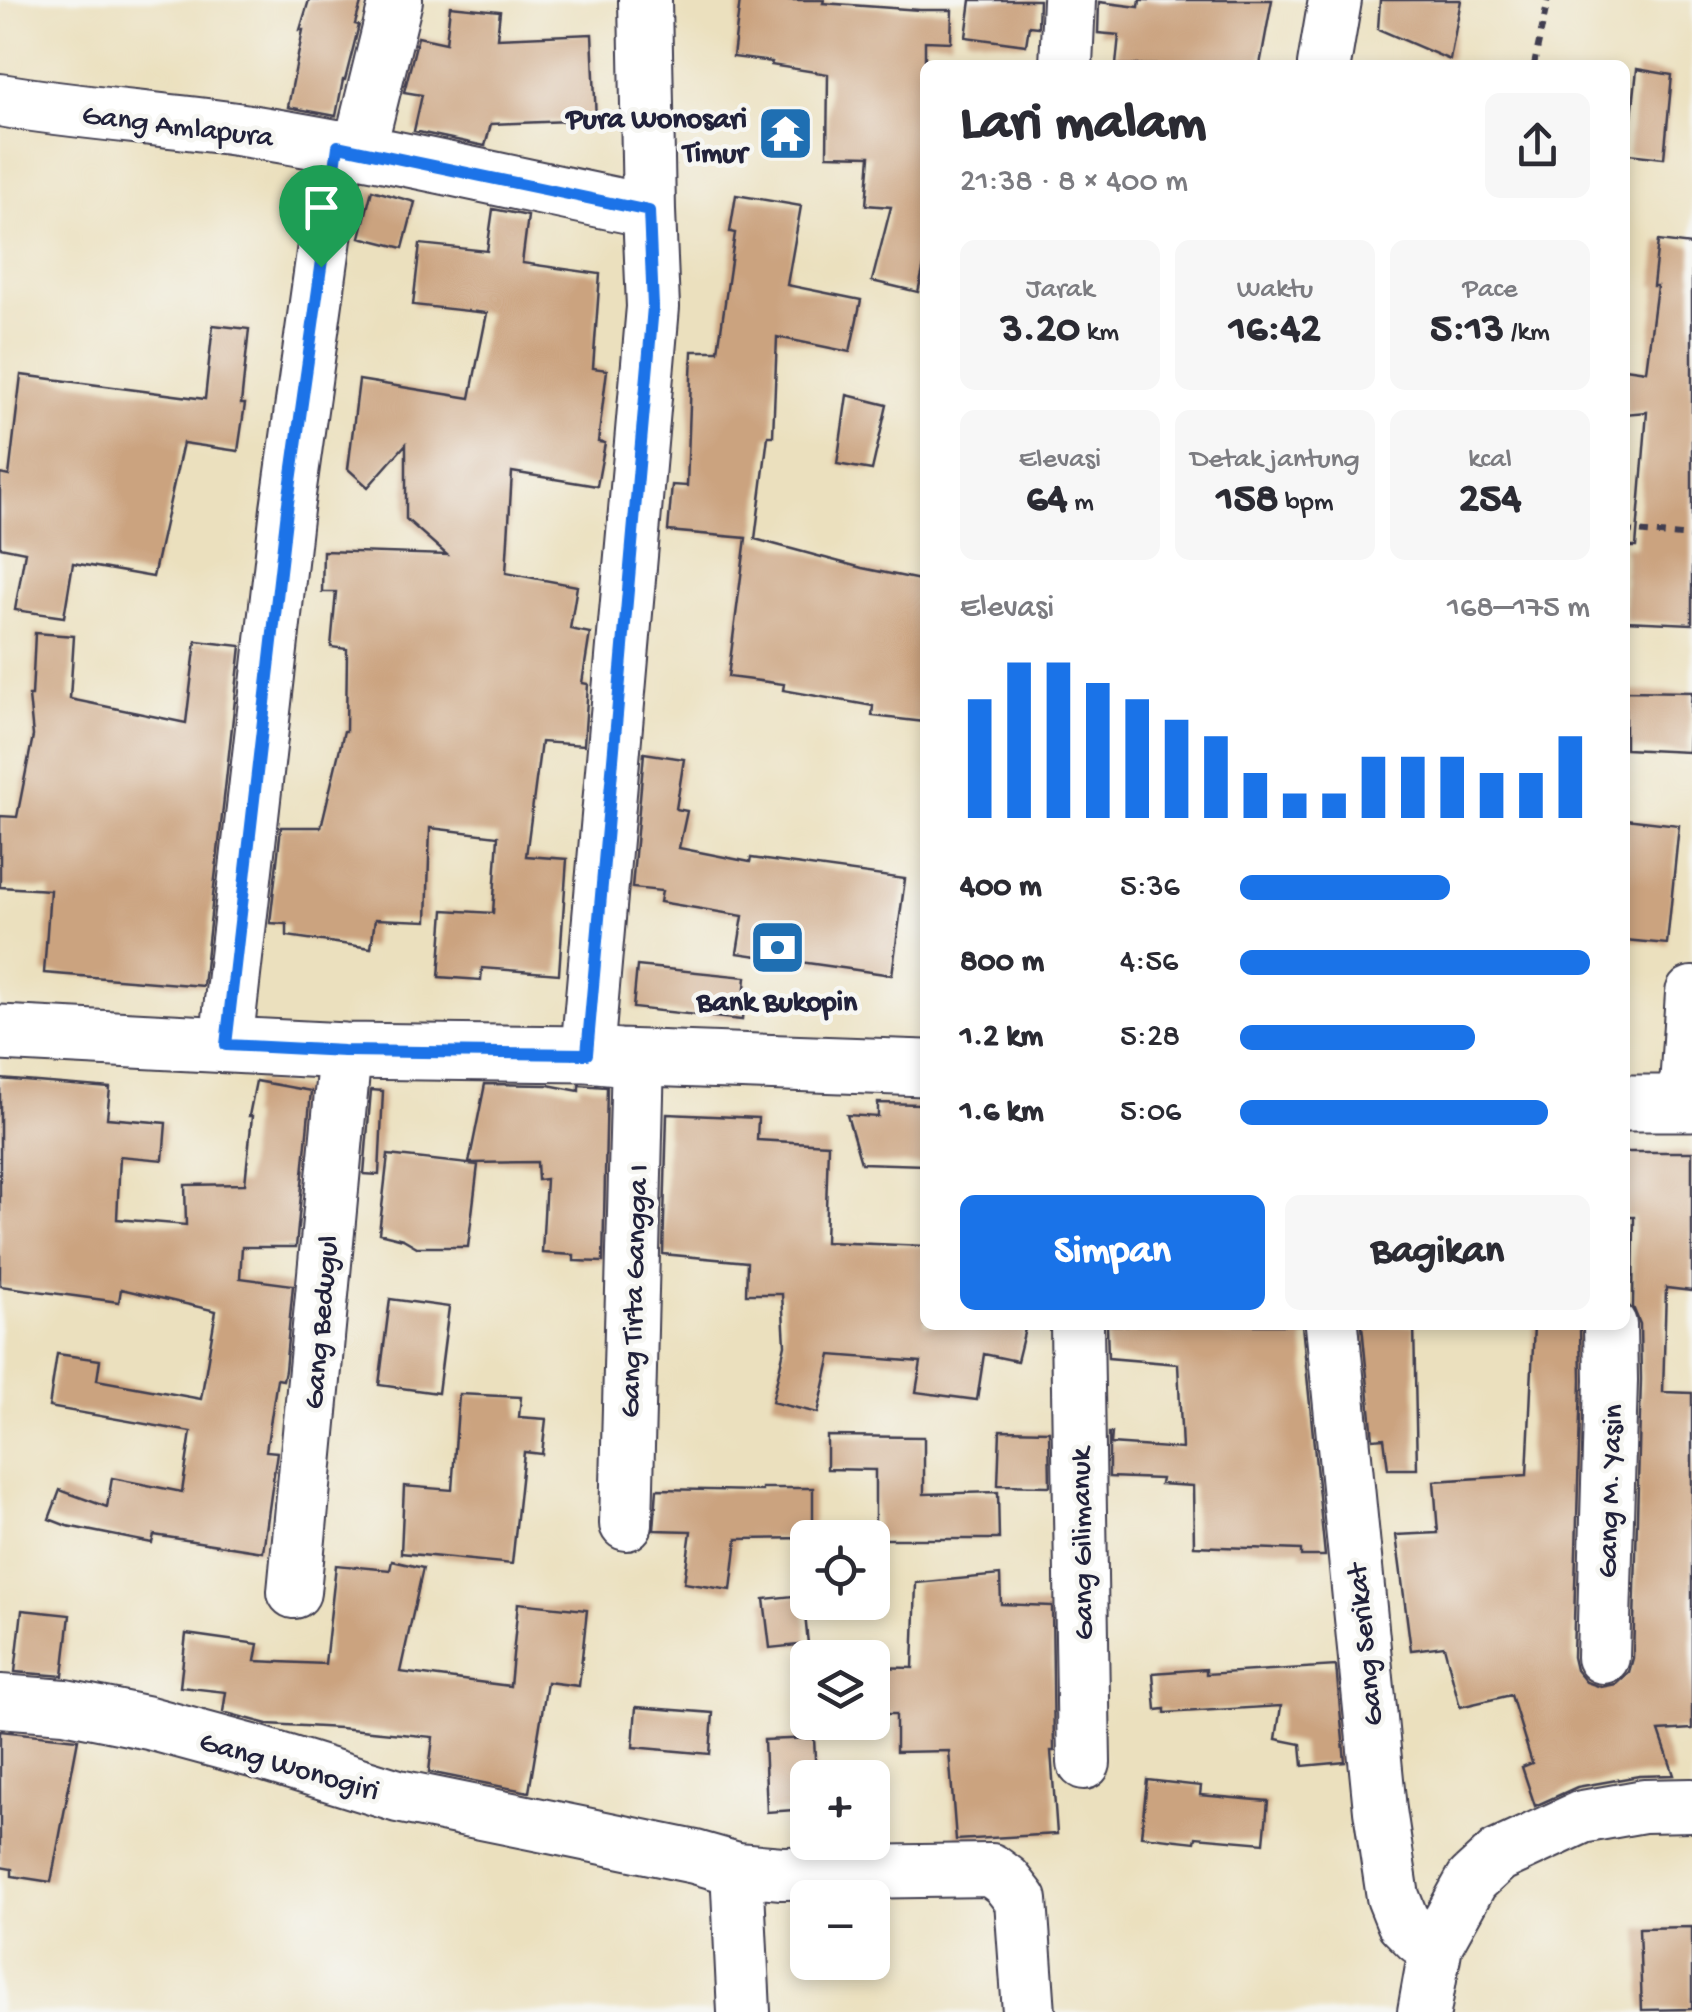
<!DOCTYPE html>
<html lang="id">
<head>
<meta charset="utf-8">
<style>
	body { margin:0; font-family:"Gochi Hand",sans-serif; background:#f7f7f7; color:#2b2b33; height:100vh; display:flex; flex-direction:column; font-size:38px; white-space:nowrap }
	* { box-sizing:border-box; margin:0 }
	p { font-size:32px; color:#7c7c81 }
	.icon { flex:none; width:55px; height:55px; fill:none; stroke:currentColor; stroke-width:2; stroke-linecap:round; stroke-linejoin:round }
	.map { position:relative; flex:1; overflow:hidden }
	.side { position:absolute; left:920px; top:60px; width:710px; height:1270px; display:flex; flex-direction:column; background:#fff; border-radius:15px; box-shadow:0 5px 15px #0003 }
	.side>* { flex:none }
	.fabs { position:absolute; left:790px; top:1520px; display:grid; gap:20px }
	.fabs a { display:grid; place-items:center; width:100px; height:100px; border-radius:15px; background:#fff; box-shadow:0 5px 15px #0003; font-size:50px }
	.pin { position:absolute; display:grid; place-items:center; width:85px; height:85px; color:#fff; margin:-102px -42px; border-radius:50% 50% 50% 0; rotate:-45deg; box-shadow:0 0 10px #0007 }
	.pin .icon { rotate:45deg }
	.round { display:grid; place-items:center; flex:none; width:105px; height:105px; border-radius:15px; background:#f7f7f7 }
	.head { display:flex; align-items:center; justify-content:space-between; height:170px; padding:0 40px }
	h1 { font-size:55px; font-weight:700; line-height:75px }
	.figures { display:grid; grid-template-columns:repeat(3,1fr); gap:15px; height:170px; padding:10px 40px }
	.figures div { display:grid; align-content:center; border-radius:15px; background:#f7f7f7; text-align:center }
	.figures b { font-size:42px; font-weight:700 }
	.figures small { font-size:28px; font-weight:400 }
	.figures p { font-size:28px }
	.chart { height:280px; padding:20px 40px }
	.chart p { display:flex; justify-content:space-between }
	.chart svg { width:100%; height:180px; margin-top:10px; stroke:#1a73e8; stroke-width:6 }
	.primary-button { display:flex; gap:20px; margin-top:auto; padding:20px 40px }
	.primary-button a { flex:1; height:115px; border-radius:15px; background:#1a73e8; color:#fff; font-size:40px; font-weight:700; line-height:115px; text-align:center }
	.primary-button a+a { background:#f7f7f7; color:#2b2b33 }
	ul { padding:0 40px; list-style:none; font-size:32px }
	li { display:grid; grid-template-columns:160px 120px 1fr; align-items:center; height:75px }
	li i { height:25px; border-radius:12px; background:#1a73e8 }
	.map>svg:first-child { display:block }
</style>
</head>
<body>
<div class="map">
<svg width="1692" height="2012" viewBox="0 0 1692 2012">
	<rect width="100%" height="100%" fill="#f6f6f2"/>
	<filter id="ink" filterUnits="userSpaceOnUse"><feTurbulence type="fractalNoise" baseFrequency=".01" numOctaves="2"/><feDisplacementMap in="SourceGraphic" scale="20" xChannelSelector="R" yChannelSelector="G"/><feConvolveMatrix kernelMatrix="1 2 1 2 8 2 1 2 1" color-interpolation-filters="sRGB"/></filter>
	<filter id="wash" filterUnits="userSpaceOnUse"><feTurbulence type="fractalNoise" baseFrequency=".0048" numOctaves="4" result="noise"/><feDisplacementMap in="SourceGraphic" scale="40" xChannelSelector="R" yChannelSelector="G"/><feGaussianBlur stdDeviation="2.25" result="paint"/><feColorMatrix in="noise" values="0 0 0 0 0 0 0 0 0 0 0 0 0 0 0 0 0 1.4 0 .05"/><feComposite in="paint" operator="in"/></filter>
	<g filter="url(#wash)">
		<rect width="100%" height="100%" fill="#ebe0be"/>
		<g id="blocks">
			<path fill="#cba37f" d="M 309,0 L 362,0 L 355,24 L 359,25 L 345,80 L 343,80 L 336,116 L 288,107 L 303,30 L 300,30 Z
				M 740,0 L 824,0 L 823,3 L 920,10 L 952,10 L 951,42 L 925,41 L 925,261 L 918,292 L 872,281 L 891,207 L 866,205 L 870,156 L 827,155 L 828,74 L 771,65 L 772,62 L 733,57 Z
				M 971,0 L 1039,0 L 1038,27 L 1029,26 L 1026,45 L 966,37 Z
				M 1140,0 L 1272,0 L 1260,65 L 1116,65 L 1119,35 L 1098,33 L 1099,2 L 1139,7 Z
				M 1380,0 L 1461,0 L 1450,60 L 1378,29 Z
				M 450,6 L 500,11 L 497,38 L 592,34 L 596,120 L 491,124 L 485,146 L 414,131 L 422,95 L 404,92 L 418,37 L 446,43 Z
				M 1637,69 L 1672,75 L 1664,158 L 1628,154 Z
				M 372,190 L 415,202 L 403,248 L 360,237 Z
				M 736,195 L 801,206 L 787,285 L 861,300 L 850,352 L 777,337 L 773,436 L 768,436 L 755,539 L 862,568 L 925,581 L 925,722 L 872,716 L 873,706 L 783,690 L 784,684 L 728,677 L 746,538 L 668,531 L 672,485 L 687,486 L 692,351 L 718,351 L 735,233 L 730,232 Z
				M 493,209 L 528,216 L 522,263 L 600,274 L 593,368 L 607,370 L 598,442 L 605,443 L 597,486 L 512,472 L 506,573 L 577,586 L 570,629 L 590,633 L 582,683 L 588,684 L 584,745 L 541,742 L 526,856 L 567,859 L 559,974 L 482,968 L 481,980 L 439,977 L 444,910 L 493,913 L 498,836 L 430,828 L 427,921 L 375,919 L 371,948 L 287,936 L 287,924 L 270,923 L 281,827 L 321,827 L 344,731 L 346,731 L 347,649 L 331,647 L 336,592 L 322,592 L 323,551 L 447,555 L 406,519 L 406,444 L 368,487 L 348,469 L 359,380 L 470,398 L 487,313 L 413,305 L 420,244 L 487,251 Z
				M 1658,241 L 1692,245 L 1692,624 L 1625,621 L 1625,547 L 1636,547 L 1647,412 L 1625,414 L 1625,368 L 1646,371 L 1657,286 L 1653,286 Z
				M 213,325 L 249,329 L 241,404 L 245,404 L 238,451 L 183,443 L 153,577 L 73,563 L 64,617 L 15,610 L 25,552 L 0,547 L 0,474 L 9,476 L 21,375 L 205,399 Z
				M 847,395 L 887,405 L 872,470 L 837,464 Z
				M 35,633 L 74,636 L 70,699 L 186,723 L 196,641 L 241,646 L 203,986 L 44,973 L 50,890 L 0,887 L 0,816 L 17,817 L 33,736 L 29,696 L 32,696 Z
				M 1625,691 L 1692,692 L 1688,752 L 1625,749 Z
				M 644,753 L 684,759 L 676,809 L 687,811 L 679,848 L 750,862 L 751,858 L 905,879 L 892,975 L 737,953 L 743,916 L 660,902 L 662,891 L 632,888 Z
				M 1625,819 L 1679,825 L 1667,944 L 1625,940 Z
				M 637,966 L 746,977 L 742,1020 L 633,1008 Z
				M 0,1079 L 110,1088 L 107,1118 L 166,1123 L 163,1160 L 120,1156 L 117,1219 L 186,1225 L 185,1185 L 245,1184 L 252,1116 L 249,1116 L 256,1081 L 311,1091 L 296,1247 L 242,1247 L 240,1278 L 293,1285 L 285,1370 L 283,1380 L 277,1379 L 266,1451 L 277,1452 L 263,1552 L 154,1535 L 152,1543 L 67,1526 L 49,1519 L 60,1490 L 107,1507 L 112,1478 L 182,1492 L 191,1432 L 49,1407 L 57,1354 L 100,1360 L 97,1380 L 201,1399 L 216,1311 L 121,1289 L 119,1302 L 0,1286 Z
				M 485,1084 L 548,1085 L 579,1091 L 579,1085 L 607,1087 L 603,1262 L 574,1261 L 574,1255 L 542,1253 L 546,1179 L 538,1180 L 537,1162 L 469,1163 Z
				M 371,1090 L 383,1091 L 379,1175 L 364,1174 Z
				M 878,1103 L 921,1104 L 920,1119 L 925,1120 L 925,1165 L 861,1163 L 847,1115 L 878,1117 Z
				M 667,1114 L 758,1118 L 757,1140 L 828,1144 L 825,1242 L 925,1246 L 925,1325 L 1026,1325 L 1017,1361 L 984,1354 L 977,1400 L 916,1392 L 921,1362 L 831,1355 L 818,1413 L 772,1402 L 785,1345 L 782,1294 L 746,1294 L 747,1262 L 663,1254 Z
				M 1625,1152 L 1692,1152 L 1692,1291 L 1666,1288 L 1663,1392 L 1692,1393 L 1692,1729 L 1659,1731 L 1674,1775 L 1639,1776 L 1577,1787 L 1535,1806 L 1522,1767 L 1532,1763 L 1511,1695 L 1460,1707 L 1444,1646 L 1411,1650 L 1396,1535 L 1438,1533 L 1434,1481 L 1527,1475 L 1534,1325 L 1580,1325 L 1581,1380 L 1573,1657 L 1576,1670 L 1586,1682 L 1601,1687 L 1616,1684 L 1629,1672 L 1633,1658 L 1641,1379 L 1640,1324 L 1633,1307 L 1634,1217 L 1625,1217 Z
				M 388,1155 L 478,1165 L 468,1247 L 417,1247 L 403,1239 L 379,1233 Z
				M 390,1299 L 449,1307 L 438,1393 L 379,1385 Z
				M 1107,1325 L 1302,1325 L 1325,1556 L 1301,1556 L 1301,1550 L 1194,1546 L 1193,1486 L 1160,1484 L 1161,1479 L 1109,1477 L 1109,1433 L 1112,1433 L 1111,1444 L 1182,1449 L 1178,1364 L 1108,1358 Z
				M 1362,1325 L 1414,1325 L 1417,1469 L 1388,1469 L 1384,1438 L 1373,1439 Z
				M 459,1394 L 521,1397 L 519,1417 L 546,1419 L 542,1454 L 524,1452 L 512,1564 L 401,1553 L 404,1486 L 452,1490 Z
				M 1000,1430 L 1049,1431 L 1050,1486 L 998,1485 Z
				M 827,1436 L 924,1437 L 924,1494 L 998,1492 L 999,1539 L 875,1539 L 875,1470 L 827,1469 Z
				M 762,1488 L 813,1488 L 813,1538 L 737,1539 L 731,1590 L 684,1583 L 691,1531 L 654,1530 L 657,1489 L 762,1491 Z
				M 392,1561 L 423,1568 L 400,1672 L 510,1686 L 518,1603 L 587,1610 L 579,1686 L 547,1682 L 529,1792 L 429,1772 L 433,1737 L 340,1728 L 268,1724 L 223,1712 L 226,1692 L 180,1687 L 186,1634 L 258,1644 L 255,1661 L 325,1664 L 336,1565 L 390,1570 Z
				M 1000,1575 L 1001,1604 L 1052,1606 L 1054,1751 L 1051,1751 L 1057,1834 L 956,1840 L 949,1751 L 896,1752 L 896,1714 L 875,1714 L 875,1667 L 913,1668 L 916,1583 Z
				M 803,1595 L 808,1644 L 770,1648 L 764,1599 Z
				M 22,1610 L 70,1615 L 63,1676 L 15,1672 Z
				M 1336,1666 L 1345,1762 L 1303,1766 L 1301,1744 L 1276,1739 L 1281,1706 L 1165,1713 L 1165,1709 L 1156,1710 L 1153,1673 L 1206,1669 L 1206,1674 Z
				M 636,1707 L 713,1713 L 710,1754 L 633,1747 Z
				M 0,1731 L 78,1739 L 51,1882 L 12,1876 L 12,1869 L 0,1867 Z
				M 814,1738 L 816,1778 L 808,1778 L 808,1809 L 767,1812 L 764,1740 Z
				M 1147,1780 L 1201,1786 L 1200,1795 L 1268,1801 L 1264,1843 L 1196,1837 L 1195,1842 L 1141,1836 Z
				M 1692,1927 L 1692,2009 L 1642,2010 L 1639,1928 Z"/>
		</g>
	</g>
	<g filter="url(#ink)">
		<use href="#blocks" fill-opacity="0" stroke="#403e4f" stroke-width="2.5"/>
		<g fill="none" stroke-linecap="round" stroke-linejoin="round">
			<defs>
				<path id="minor" d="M 1066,65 L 1069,0
					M 1324,65 L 1335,0
					M 0,100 C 78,113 157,118 236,129 C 374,150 511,183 649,211
					M 359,151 L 396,0
					M 226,1045 L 287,509 L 338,146
					M 587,1054 L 653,307 L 649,211 L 645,0
					M 1685,1103 L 1692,993
					M 1077,1325 L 1084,1763
					M 1332,1325 L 1380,1810 L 1393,1897 L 1403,1922 L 1419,1938 L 1436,1945
					M 626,1524 L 638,1057
					M 294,1592 L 345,1051
					M 1603,1657 L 1611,1380 L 1610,1325
					M 0,1701 L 65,1706 L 149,1723 L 256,1752 L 398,1796 L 580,1833 L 695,1857 L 737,1869 L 782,1873 L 991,1870 L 1006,1881 L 1021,1900 L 1029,2012
					M 737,1869 L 744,2012
					M 1424,2012 L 1436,1945 L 1472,1880 L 1498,1856 L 1582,1817 L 1644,1806 L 1692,1805"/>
				<path id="major" d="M 0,1033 L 345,1051 L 587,1054 L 619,1057 L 925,1068
					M 1625,1103 L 1692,1103"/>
			</defs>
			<use href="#minor" stroke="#403e4f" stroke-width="56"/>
			<use href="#major" stroke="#403e4f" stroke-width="59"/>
			<path stroke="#403e4f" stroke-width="6" stroke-dasharray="8 8" stroke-linecap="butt" d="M 1534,65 L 1548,0
				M 1625,531 L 1692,537"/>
			<use href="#minor" stroke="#fff" stroke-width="52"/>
			<use href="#major" stroke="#fff" stroke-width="55"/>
		</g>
	</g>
	<g fill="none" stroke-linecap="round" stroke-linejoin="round" filter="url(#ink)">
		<defs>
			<path id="route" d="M 338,146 L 649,211 L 653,307 L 587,1054 L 344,1051 L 226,1045 L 287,510 Z"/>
		</defs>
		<use href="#route" stroke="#fff" stroke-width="20"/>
		<use href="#route" stroke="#1a73e8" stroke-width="12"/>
	</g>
	<defs>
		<symbol id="temple-square" viewBox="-11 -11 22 22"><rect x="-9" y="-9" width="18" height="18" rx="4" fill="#1f6fb2" stroke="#f6f6f2"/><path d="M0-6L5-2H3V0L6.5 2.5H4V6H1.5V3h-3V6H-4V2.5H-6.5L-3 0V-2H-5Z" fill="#fff"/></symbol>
		<symbol id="bank-square" viewBox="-11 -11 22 22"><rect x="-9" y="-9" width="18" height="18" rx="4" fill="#1f6fb2" stroke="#f6f6f2"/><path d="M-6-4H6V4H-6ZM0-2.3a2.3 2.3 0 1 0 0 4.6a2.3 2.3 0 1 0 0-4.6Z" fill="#fff"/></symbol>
	</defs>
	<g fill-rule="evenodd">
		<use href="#temple-square" x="754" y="102" width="63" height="63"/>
		<use href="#bank-square" x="746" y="916" width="63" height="63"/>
	</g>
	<g text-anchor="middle" stroke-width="9" stroke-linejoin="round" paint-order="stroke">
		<g font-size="30" font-weight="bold" fill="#22223b" stroke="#f6f6f2" text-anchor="end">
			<text x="747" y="127">Pura Wonosari<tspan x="747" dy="34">Timur</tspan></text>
			<text x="777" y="1010" text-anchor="middle">Bank Bukopin</text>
		</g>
		<g font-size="30" fill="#22223b" stroke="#f6f6f2">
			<text transform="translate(178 124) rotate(7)" y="10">Gang Amlapura</text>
			<text transform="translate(632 1291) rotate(-88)" y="10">Gang Tirta Gangga I</text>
			<text transform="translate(319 1322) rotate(-85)" y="10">Gang Bedugul</text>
			<text transform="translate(1608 1491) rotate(-88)" y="10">Gang M. Yasin</text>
			<text transform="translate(1080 1544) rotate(-91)" y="10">Gang Gilimanuk</text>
			<text transform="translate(1363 1645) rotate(-96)" y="10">Gang Serikat</text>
			<text transform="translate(290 1764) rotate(16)" y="10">Gang Wonogiri</text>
		</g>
	</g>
</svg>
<div class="fabs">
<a><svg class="icon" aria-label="locate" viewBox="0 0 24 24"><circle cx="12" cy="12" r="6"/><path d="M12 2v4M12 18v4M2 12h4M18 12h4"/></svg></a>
<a><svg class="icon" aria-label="layers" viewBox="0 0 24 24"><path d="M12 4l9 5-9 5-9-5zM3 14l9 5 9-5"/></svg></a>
<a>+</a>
<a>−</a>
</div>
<div class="pin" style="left:321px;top:267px;background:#1e9e55"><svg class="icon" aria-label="arrive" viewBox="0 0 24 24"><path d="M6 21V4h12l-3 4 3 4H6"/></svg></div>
<section class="side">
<div class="head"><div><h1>Lari malam</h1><p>21:38 · 8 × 400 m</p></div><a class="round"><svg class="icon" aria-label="share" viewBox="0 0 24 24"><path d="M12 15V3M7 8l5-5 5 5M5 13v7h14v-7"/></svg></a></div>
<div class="figures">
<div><p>Jarak</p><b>3.20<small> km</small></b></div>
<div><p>Waktu</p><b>16:42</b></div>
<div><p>Pace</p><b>5:13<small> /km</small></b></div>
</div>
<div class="figures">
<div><p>Elevasi</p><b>64<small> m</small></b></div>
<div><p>Detak jantung</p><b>158<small> bpm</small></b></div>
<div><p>kcal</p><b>254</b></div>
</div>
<div class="chart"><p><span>Elevasi</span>168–175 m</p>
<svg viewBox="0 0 160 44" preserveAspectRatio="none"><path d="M5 44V15M15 44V6M25 44V6M35 44V11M45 44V15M55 44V20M65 44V24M75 44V33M85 44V38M95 44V38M105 44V29M115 44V29M125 44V29M135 44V33M145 44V33M155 44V24"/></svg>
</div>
<ul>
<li><b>400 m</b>5:36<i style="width:60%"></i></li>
<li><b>800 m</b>4:56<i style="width:100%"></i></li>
<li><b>1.2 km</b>5:28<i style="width:67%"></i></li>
<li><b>1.6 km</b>5:06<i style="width:88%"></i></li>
</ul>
<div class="primary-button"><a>Simpan</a><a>Bagikan</a></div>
</section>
</div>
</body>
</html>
